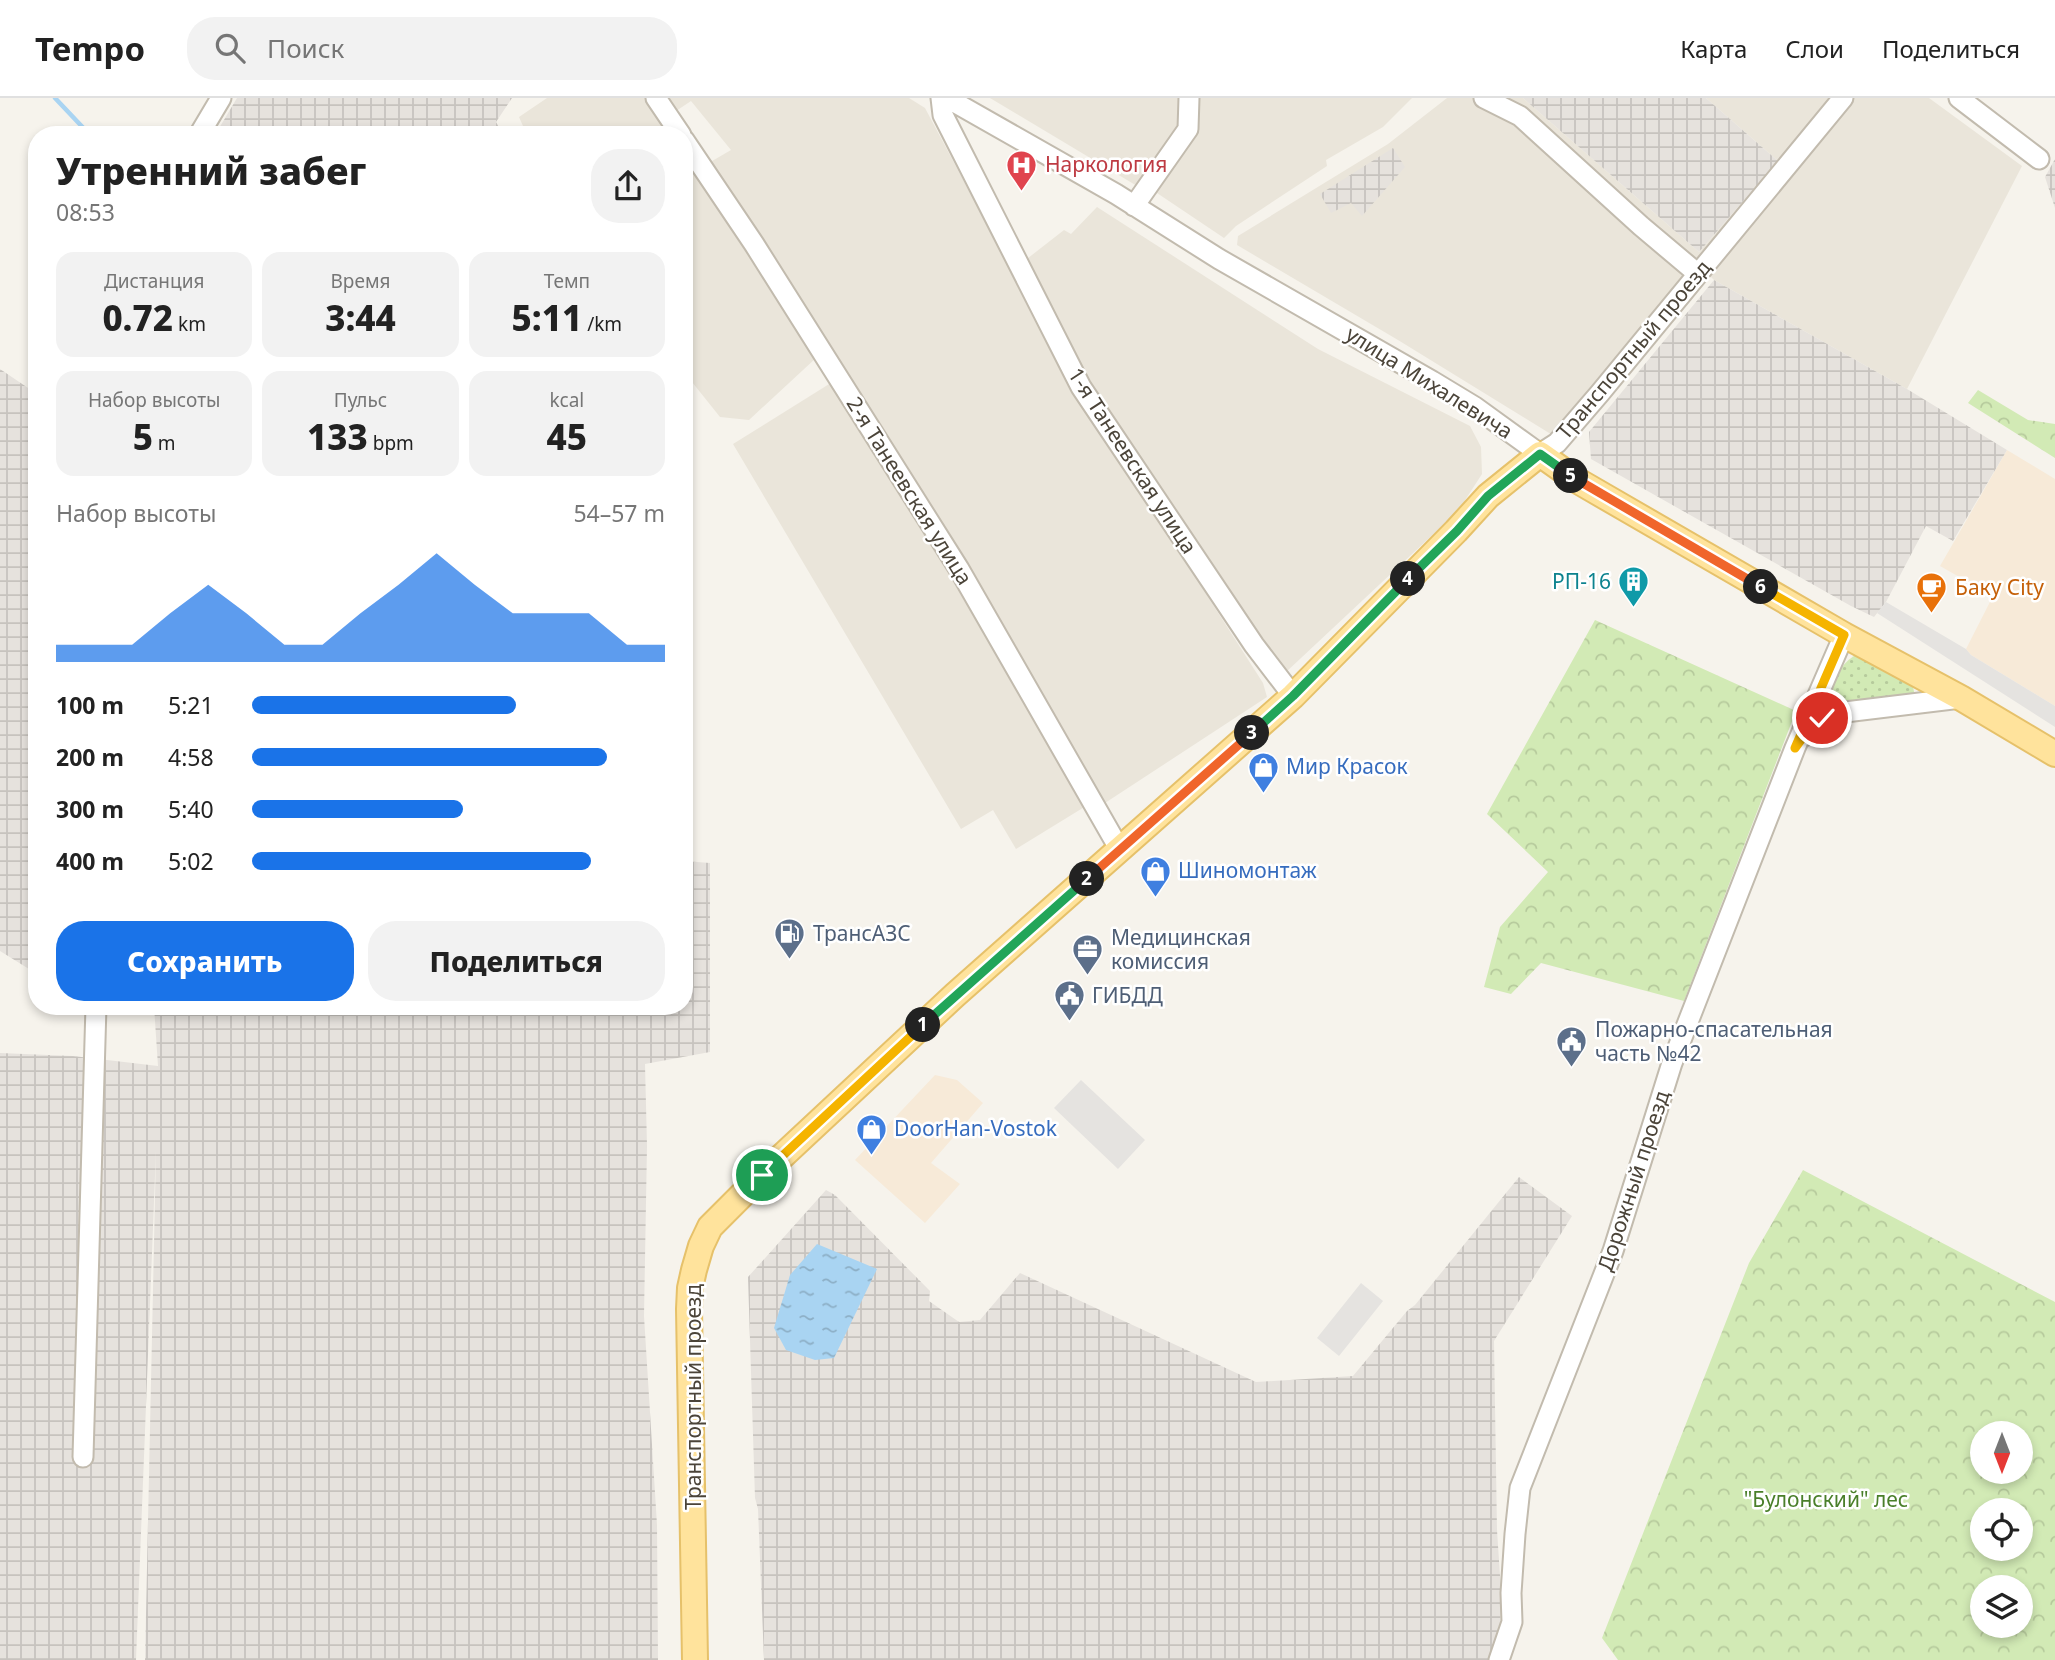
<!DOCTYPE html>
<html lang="ru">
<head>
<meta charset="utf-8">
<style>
	body { margin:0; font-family:"Noto Sans",sans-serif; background:#f2f2f2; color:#222; height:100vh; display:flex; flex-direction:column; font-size:26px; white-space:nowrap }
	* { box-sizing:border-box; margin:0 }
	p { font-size:23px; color:#767676 }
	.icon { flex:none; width:38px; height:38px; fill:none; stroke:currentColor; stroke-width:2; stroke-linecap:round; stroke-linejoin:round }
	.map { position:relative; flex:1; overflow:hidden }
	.details { position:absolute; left:28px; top:28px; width:665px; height:889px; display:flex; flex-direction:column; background:#fff; border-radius:28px; box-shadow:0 4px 10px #0003 }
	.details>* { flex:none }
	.needle { width:46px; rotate:180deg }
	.buttons { position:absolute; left:1970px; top:1323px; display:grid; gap:14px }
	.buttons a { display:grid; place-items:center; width:63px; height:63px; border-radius:50%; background:#fff; box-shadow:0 4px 10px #0003; font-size:35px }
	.pin { position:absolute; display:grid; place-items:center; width:60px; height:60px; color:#fff; margin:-30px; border:4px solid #fff; border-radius:50%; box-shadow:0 2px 7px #0007 }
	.km { position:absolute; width:35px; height:35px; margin:-18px; border-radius:50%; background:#222; color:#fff; font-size:19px; line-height:35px; text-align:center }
	.round { display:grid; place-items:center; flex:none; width:74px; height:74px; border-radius:28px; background:#f2f2f2 }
	.headline { display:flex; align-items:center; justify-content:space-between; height:119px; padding:0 28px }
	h1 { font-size:38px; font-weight:800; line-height:52px }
	.metrics { display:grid; grid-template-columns:repeat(3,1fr); gap:10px; height:119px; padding:7px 28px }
	.metrics div { display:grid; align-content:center; border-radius:18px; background:#f2f2f2; text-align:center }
	.metrics b { font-size:35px; font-weight:800 }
	.metrics small { font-size:19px; font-weight:400 }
	.metrics p { font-size:19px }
	.chart { height:196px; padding:14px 28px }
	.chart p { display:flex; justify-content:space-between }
	.chart svg { width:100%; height:126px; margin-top:7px; fill:#1a73e8; opacity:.7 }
	.primary-button { display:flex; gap:14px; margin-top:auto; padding:14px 28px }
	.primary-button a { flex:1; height:80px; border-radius:28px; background:#1a73e8; color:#fff; font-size:28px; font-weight:800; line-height:80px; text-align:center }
	.primary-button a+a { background:#f2f2f2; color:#222 }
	ul { padding:0 28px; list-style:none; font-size:23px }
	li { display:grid; grid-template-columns:112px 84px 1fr; align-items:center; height:52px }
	li i { height:18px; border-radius:9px; background:#1a73e8 }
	header { display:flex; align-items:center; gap:42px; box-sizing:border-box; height:98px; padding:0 35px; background:#fff; border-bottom:2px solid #e0e0e0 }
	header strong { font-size:33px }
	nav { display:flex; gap:38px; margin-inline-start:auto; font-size:24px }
	.search { width:490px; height:63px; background:#f2f2f2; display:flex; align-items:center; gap:18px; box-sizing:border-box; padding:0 24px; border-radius:28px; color:#767676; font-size:26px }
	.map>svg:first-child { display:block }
</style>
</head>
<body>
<header>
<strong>Tempo</strong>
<div class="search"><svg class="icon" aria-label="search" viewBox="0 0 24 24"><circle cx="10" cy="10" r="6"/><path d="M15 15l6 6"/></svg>Поиск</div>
<nav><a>Карта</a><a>Слои</a><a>Поделиться</a></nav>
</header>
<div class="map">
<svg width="2055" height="1562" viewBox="0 0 2055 1562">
	<defs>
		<pattern id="industrial-grid" width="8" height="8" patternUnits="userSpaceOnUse" patternTransform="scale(1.75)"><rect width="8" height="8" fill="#e6e2dd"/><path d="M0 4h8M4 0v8" fill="none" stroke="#c7c3be"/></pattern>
		<pattern id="grass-dots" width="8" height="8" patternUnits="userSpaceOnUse" patternTransform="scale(1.75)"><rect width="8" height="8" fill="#d2eab5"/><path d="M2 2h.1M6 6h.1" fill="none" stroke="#b6ca9c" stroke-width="1.8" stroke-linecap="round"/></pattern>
		<pattern id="forest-crowns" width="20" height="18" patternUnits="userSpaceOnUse" patternTransform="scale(1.75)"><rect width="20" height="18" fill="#d2eab5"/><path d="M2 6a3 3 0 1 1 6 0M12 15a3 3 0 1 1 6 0" fill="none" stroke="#b6ca9c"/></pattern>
		<pattern id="water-ripples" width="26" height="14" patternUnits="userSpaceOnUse" patternTransform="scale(1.75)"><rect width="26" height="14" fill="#a9d4f2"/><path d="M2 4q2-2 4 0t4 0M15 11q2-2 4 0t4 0" fill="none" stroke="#8caec5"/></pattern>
	</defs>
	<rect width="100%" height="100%" fill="#f6f3ec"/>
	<path fill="#eae5da" d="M 547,0 L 645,0 L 669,37 L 527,37 L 519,19 Z
		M 667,0 L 909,0 L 925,10 L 1070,283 L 1263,585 L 1267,599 L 1105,705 L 907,368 L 707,66 L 731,52 L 691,3 L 676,13 Z
		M 990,0 L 1181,0 L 1180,38 L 1142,91 Z
		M 1197,0 L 1412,0 L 1383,29 L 1326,62 L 1327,68 L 1236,128 L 1224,140 L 1154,93 L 1188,50 L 1197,30 Z
		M 1447,0 L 1523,0 L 1699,154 L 1778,63 L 1706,0 L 1929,0 L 2022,68 L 1907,291 L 1714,182 L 1698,166 L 1554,338 L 1398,242 L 1237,147 L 1238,138 L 1388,46 Z
		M 684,60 L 816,260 L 749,322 L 720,319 L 684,274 Z
		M 1097,109 L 1318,251 L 1470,328 L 1481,349 L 1482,376 L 1458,413 L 1285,575 L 1261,544 L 1093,301 L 1023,164 L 1064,132 L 1071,136 Z
		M 834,283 L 1086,708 L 1016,751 L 993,712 L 961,731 L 733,346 Z"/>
	<path fill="#f7ead8" d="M 2007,352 L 2055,381 L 2055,608 L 1971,557 L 1966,551 L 1993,498 L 1940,468 Z
		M 935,977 L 957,982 L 983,1005 L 931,1065 L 960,1086 L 925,1125 L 855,1062 Z"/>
	<path fill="url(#industrial-grid)" d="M 237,0 L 512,0 L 496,24 L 503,37 L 215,37 Z
		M 1523,0 L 1706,0 L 1778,63 L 1699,154 Z
		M 1393,50 L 1405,69 L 1362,118 L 1351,105 L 1331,115 L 1320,96 Z
		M 2055,61 L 2055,110 L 2045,79 Z
		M 1714,182 L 1907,291 L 2007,352 L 1953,443 L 1926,428 L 1886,504 L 1874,519 L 1851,508 L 1591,361 L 1589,334 Z
		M 0,271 L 37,296 L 37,876 L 0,853 Z
		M 684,763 L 710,765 L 710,954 L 645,966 L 647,1048 L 644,1218 L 657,1427 L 658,1562 L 145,1562 L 156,1053 L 136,1562 L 0,1562 L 0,955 L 73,958 L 158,968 L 154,908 L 684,908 Z
		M 1519,1079 L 1572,1118 L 1494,1243 L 1497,1432 L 1501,1493 L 1500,1538 L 1490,1562 L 764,1562 L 758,1411 L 755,1400 L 748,1179 L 826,1092 L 835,1097 L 930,1193 L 929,1203 L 959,1224 L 980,1222 L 1020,1175 L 1256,1284 L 1353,1278 L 1407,1213 L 1415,1207 Z"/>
	<path fill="url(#grass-dots)" d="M 1856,557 L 1913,589 L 1915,598 L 1841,606 L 1833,598 C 1830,584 1843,563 1856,557 Z"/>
	<path fill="url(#forest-crowns)" fill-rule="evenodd" d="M 1978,292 L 2028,322 L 2055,326 L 2055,360 L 1968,305 Z
		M 1595,522 L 1796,613 L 1684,903 L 1541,865 L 1511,896 L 1484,889 L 1500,829 L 1548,774 L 1487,716 Z
		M 1803,1072 L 2055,1204 L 2055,1562 L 1618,1562 L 1602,1540 L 1749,1165 ZM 2021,1335 L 2021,1374 L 1983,1374 L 1983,1335 ZM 1983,1412 L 2021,1412 L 2021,1451 L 1983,1451 ZM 1983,1489 L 2021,1489 L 2021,1528 L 1983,1528 Z"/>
	<path fill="#e5e3e0" d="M 1886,504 L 1966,551 L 1971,557 L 2055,608 L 2055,629 L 1877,515 Z
		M 1081,982 L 1145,1042 L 1118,1071 L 1054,1010 Z
		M 1361,1185 L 1383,1203 L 1339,1258 L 1317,1240 Z"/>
	<path fill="url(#water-ripples)" d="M 817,1146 L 877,1171 L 834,1260 L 815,1262 L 786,1252 L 774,1230 L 790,1177 Z"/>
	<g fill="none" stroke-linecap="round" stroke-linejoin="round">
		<path stroke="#a9d4f2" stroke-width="4.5" d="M 55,0 L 90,37"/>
		<defs>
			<path id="minor" d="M 656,0 L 681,37
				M 941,0 L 943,17 L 1081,289 L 1254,547 L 1293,598
				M 947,0 L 1116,96 L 1219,161 L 1432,283 L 1475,309 L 1540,356 L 1557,345 L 1600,295 L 1843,0
				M 1484,0 L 1520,18 L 1641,128 L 1698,176
				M 1959,0 L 2039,61
				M 199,37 L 221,0
				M 684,42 L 754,146 L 959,471 L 1120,752
				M 1134,108 L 1188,31 L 1189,0
				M 1804,638 C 1813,625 1822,620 1837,615 L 1961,600
				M 83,1359 L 96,908
				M 1499,1562 L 1512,1524 L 1511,1495 L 1515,1436 L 1520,1390 L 1613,1153 L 1672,965 L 1795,650 L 1844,537"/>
			<path id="major" d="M 695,1562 L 689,1211 L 690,1190 L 694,1172 L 701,1148 L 710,1129 L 762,1077 L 955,897 L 1293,598 L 1456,433 L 1488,398 L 1540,356 L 1578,383 L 1844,537 L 1961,600 L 2055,656"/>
		</defs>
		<use href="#minor" stroke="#c2bbae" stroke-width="23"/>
		<use href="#major" stroke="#e6c16a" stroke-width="28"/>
		<use href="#minor" stroke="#fff" stroke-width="19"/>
		<use href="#major" stroke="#ffe39c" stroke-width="24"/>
	</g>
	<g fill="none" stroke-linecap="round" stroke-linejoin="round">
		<defs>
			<path id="split-1" d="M 762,1077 L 923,927"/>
			<path id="split-2" d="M 923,927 L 1087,781"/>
			<path id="split-3" d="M 1087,781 L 1252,635"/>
			<path id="split-4" d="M 1252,635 L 1293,598 L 1408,481"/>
			<path id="split-5" d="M 1408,481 L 1457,433 L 1488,398 L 1540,356 L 1571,378"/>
			<path id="split-6" d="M 1571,378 L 1761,489"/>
			<path id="split-7" d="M 1761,489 L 1844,537 L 1795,650 L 1811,628 L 1822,620"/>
		</defs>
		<use href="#split-1" stroke="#fff" stroke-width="14"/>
		<use href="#split-2" stroke="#fff" stroke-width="14"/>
		<use href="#split-3" stroke="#fff" stroke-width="14"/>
		<use href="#split-4" stroke="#fff" stroke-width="14"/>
		<use href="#split-5" stroke="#fff" stroke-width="14"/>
		<use href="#split-6" stroke="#fff" stroke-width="14"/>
		<use href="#split-7" stroke="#fff" stroke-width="14"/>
		<use href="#split-1" stroke="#f5b400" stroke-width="9"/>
		<use href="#split-2" stroke="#22a559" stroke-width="9"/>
		<use href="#split-3" stroke="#f0652b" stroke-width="9"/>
		<use href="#split-4" stroke="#22a559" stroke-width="9"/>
		<use href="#split-5" stroke="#22a559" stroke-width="9"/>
		<use href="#split-6" stroke="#f0652b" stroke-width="9"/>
		<use href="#split-7" stroke="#f5b400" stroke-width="9"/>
	</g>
	<defs>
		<symbol id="hospital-pin" viewBox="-11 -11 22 30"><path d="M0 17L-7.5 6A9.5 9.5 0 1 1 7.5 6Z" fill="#e0444e" stroke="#fff"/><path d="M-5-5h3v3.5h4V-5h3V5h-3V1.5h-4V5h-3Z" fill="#fff"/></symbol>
		<symbol id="building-pin" viewBox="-11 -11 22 30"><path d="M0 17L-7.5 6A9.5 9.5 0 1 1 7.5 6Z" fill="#0f9aa8" stroke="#fff"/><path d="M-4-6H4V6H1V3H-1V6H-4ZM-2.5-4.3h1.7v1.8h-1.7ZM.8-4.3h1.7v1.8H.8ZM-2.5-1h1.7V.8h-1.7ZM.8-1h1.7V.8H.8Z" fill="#fff"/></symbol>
		<symbol id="cafe-pin" viewBox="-11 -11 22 30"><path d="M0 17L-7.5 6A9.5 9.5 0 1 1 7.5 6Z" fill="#e8710a" stroke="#fff"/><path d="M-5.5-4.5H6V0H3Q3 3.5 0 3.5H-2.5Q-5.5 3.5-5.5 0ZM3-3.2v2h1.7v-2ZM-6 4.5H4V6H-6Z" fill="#fff"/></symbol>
		<symbol id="shop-pin" viewBox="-11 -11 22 30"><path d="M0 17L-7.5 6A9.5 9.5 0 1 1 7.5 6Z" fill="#3f7fe0" stroke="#fff"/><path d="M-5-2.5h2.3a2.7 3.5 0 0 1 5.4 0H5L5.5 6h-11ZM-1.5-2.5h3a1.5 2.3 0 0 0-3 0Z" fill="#fff"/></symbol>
		<symbol id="fuel-pin" viewBox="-11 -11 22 30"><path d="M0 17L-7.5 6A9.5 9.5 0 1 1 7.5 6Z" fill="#5c6f8a" stroke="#fff"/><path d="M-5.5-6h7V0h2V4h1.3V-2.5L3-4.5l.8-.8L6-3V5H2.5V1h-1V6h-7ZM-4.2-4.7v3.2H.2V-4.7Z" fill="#fff"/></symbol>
		<symbol id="office-pin" viewBox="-11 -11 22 30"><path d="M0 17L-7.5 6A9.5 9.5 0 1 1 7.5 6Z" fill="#5c6f8a" stroke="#fff"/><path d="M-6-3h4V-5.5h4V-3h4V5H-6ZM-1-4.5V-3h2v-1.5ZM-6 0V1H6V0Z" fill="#fff"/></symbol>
		<symbol id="civic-pin" viewBox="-11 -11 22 30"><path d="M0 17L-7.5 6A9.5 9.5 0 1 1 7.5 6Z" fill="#5c6f8a" stroke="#fff"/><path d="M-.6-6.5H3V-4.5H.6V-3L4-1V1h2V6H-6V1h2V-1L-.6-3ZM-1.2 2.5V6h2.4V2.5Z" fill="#fff"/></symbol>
	</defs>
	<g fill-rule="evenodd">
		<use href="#hospital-pin" x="1004" y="50" width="35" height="47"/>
		<use href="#building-pin" x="1616" y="466" width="35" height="47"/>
		<use href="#cafe-pin" x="1914" y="472" width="35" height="47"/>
		<use href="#shop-pin" x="1246" y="652" width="35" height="47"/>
		<use href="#shop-pin" x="1138" y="756" width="35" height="47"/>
		<use href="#fuel-pin" x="772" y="818" width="35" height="47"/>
		<use href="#office-pin" x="1070" y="834" width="35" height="47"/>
		<use href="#civic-pin" x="1052" y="880" width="35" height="47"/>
		<use href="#civic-pin" x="1554" y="926" width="35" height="47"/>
		<use href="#shop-pin" x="854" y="1014" width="35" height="47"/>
	</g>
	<g text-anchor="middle" stroke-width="5" stroke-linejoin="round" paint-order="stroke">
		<g font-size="21" fill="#be3a42" stroke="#fff" text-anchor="start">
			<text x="1045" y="74">Наркология</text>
		</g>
		<g font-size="21" fill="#4b4439" stroke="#fff">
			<text transform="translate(1634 252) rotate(-50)" y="7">Транспортный проезд</text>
			<text transform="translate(1429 285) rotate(32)" y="7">улица Михалевича</text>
			<text transform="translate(1132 363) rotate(57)" y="7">1-я Танеевская улица</text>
			<text transform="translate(909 393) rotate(58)" y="7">2-я Танеевская улица</text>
			<text transform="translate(1634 1083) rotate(-72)" y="7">Дорожный проезд</text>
			<text transform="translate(694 1299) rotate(-90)" y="7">Транспортный проезд</text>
		</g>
		<g font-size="21" fill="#0d838f" stroke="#fff" text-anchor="end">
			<text x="1611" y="491">РП-16</text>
		</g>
		<g font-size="21" fill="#c56008" stroke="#fff" text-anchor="start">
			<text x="1955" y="497">Баку City</text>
		</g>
		<g font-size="21" fill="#366cbe" stroke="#fff" text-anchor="start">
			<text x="1286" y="676">Мир Красок</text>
			<text x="1178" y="780">Шиномонтаж</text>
			<text x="894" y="1038">DoorHan-Vostok</text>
		</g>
		<g font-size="21" fill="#4e5e75" stroke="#fff" text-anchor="start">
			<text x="813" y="843">ТрансАЗС</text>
			<text x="1111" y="847">Медицинская<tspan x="1111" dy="24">комиссия</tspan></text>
			<text x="1092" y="905">ГИБДД</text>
			<text x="1595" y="939">Пожарно-спасательная<tspan x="1595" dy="24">часть №42</tspan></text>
		</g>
		<g font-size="21" fill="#4a7f2a" stroke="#fff">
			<text x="1826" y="1409">"Булонский" лес</text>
		</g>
	</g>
</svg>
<div class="buttons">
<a><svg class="needle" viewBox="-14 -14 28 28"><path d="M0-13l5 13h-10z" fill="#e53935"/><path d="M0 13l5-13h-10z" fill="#767676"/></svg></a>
<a><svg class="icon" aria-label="locate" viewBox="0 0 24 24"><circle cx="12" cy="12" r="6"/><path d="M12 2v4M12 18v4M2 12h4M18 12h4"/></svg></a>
<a><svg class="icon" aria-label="layers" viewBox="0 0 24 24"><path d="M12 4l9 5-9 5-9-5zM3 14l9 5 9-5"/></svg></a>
</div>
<div class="pin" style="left:762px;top:1077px;background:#1e9e55"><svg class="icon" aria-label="arrive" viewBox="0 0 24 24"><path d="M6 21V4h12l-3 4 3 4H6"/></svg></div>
<div class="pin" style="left:1822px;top:620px;background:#d93025"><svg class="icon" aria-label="check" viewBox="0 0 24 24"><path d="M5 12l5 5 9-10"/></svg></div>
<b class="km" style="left:923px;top:927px">1</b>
<b class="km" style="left:1087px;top:781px">2</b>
<b class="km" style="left:1252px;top:635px">3</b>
<b class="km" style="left:1408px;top:481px">4</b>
<b class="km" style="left:1571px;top:378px">5</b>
<b class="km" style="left:1761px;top:489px">6</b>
<section class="details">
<div class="headline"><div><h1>Утренний забег</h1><p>08:53</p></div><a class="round"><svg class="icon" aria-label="share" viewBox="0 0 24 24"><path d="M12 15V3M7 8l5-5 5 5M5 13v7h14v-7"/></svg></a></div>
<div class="metrics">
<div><p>Дистанция</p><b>0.72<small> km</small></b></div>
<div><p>Время</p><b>3:44</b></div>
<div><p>Темп</p><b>5:11<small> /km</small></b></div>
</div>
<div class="metrics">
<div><p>Набор высоты</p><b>5<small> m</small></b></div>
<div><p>Пульс</p><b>133<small> bpm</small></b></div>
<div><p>kcal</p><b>45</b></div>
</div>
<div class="chart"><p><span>Набор высоты</span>54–57 m</p>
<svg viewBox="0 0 160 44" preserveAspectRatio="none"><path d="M0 44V38L10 38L20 38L30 27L40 17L50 27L60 38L70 38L80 27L90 17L100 6L110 17L120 27L130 27L140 27L150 38L160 38V44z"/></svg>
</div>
<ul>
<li><b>100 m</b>5:21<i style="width:64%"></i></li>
<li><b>200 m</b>4:58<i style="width:86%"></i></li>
<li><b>300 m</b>5:40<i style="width:51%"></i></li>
<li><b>400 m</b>5:02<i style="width:82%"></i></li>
</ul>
<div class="primary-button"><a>Сохранить</a><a>Поделиться</a></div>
</section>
</div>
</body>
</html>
